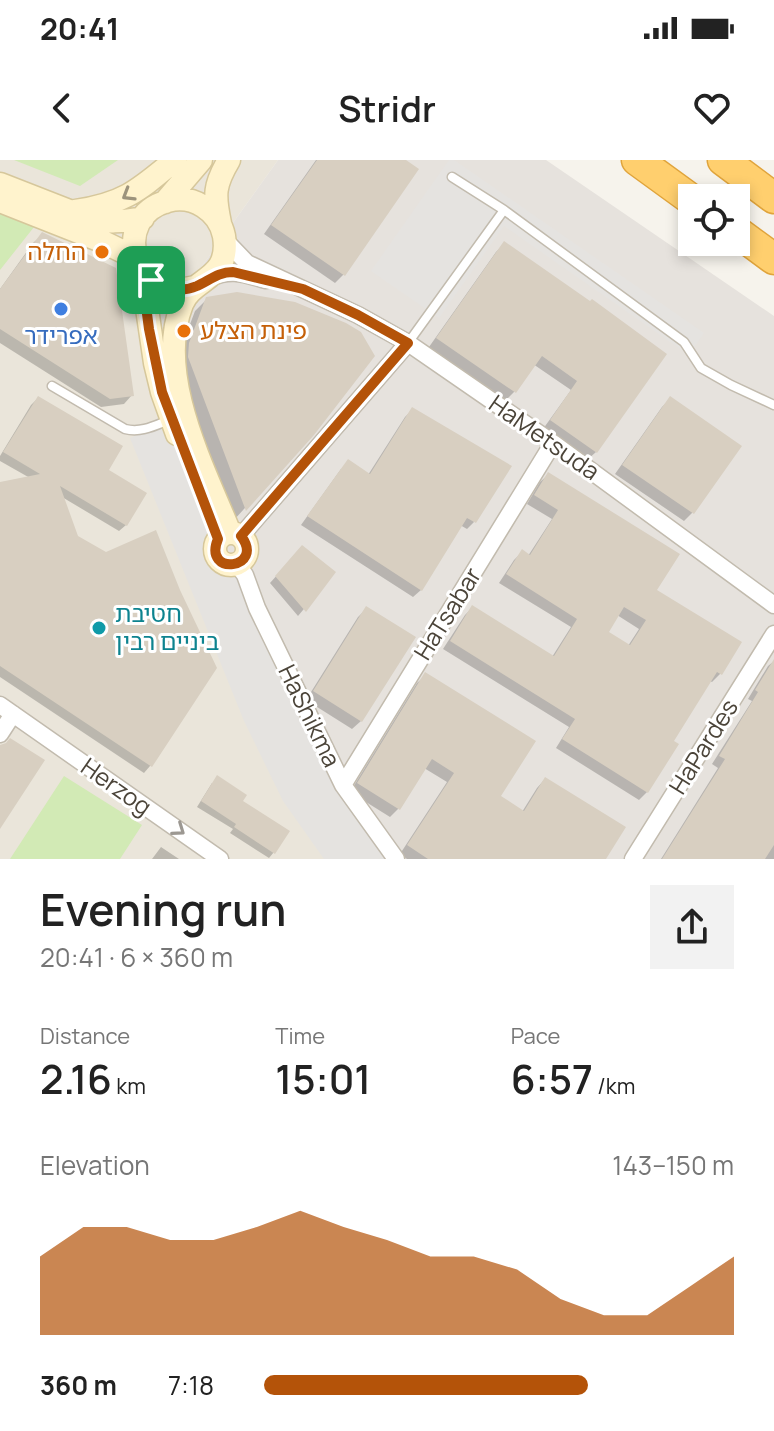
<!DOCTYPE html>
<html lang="en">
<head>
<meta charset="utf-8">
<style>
	body { margin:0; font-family:Manrope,"Noto Sans Hebrew",sans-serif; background:#f2f2f2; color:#222; height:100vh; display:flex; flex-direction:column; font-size:30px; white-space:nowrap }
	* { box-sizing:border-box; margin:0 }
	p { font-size:26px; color:#767676 }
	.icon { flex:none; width:44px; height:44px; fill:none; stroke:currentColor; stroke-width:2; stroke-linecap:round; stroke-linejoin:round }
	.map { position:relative; height:699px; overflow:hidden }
	.drawer { display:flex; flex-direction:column; background:#fff; flex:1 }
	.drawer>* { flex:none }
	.buttons { position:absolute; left:678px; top:24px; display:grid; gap:16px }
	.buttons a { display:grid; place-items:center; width:72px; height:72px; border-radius:0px; background:#fff; box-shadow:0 4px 12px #0003; font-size:40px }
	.pin { position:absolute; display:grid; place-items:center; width:68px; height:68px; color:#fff; margin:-34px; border-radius:16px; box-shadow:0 4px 12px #0006 }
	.round { display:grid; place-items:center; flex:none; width:84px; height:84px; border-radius:0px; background:#f2f2f2 }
	.headline { display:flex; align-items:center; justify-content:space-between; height:136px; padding:0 40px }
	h1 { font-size:44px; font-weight:600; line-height:60px }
	.metrics { display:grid; grid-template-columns:repeat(3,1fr); gap:12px; height:136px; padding:8px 40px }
	.metrics div { display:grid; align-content:center }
	.metrics b { font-size:40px; font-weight:600 }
	.metrics small { font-size:22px; font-weight:400 }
	.metrics p { font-size:22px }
	.chart { height:224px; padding:16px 40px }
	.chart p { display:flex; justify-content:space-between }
	.chart svg { width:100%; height:144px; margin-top:8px; fill:#b45309; opacity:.7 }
	ul { padding:0 40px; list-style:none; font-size:26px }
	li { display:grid; grid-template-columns:128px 96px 1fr; align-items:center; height:60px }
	li i { height:20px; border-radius:10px; background:#b45309 }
	.status { display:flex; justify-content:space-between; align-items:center; height:56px; padding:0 40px; background:#fff; direction:ltr }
	.status svg { height:22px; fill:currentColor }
	header { display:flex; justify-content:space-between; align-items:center; height:104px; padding:0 40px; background:#fff; font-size:36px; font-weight:600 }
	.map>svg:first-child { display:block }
</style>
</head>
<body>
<div class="status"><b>20:41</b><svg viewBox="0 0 49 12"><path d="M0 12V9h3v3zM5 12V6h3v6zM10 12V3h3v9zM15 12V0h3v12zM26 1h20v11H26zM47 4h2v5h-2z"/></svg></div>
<header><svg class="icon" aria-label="back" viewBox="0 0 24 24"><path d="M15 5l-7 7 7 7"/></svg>Stridr<svg class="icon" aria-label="heart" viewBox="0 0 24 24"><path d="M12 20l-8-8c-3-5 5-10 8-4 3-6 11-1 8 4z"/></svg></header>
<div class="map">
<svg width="774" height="699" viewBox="0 0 774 699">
	<rect width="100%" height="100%" fill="#f6f3ec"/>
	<path fill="#eae5da" d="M 0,0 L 278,0 L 149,180 L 381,699 L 0,699 Z"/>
	<path fill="#e6e2dd" d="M 278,0 L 546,0 L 774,156 L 774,699 L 381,699 L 317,622 L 149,180 Z"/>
	<path fill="#d2eab5" d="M 14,0 L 118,0 L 80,26 Z
		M 0,54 L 34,67 L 0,110 Z
		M 64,616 L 142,665 L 120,699 L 10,699 Z"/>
	<path fill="#e5e3e0" d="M 449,0 L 454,0 L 704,173 L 689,195 L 504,66 L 439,158 L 371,111 Z
		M 172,262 L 218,379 L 216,394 L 232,405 L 343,625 L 396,699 L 324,699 L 283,641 L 244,561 L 130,278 Z"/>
	<path fill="#0003" fill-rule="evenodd" d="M 316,0 L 402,0 L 417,10 L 343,115 L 335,123 L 264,74 Z
		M 42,75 L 132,235 L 124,244 L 101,247 L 0,183 L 0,129 L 33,83 Z
		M 504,84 L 665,194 L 596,292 L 587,300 L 543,269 L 571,230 L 533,204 L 514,232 L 506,240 L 429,187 L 496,92 Z
		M 207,139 L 312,274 L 234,360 L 178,209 L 178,196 L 195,151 Z
		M 38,238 L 106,311 L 126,365 L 119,371 L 62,337 L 76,378 L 215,508 L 150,606 L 144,613 L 0,517 L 0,324 L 30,318 L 0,301 L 0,296 L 31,245 Z
		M 670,239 L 739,286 L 692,353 L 684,361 L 615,314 L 662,247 Z
		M 413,249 L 474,362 L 467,369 L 460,365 L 421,430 L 413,437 L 301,365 L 341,309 L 368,315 L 405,257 Z
		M 549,314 L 655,430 L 740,483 L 720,514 L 712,522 L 710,521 L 671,581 L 647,632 L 639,640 L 556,588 L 569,567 L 443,489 L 465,455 L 473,447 L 552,497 L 571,467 L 499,423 L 514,400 L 522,392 L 528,396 L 552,359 L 527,344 L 540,322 ZM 617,455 L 639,469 L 628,486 L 606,472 Z
		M 296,394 L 334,413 L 298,456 L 270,423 Z
		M 367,448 L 361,561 L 352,569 L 306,540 L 358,457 Z
		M 774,501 L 774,699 L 661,699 L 718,608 L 712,604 L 752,541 L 748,539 L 768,506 Z
		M 426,515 L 499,637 L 522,652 L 537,628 L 545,619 L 604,699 L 407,699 L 400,694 L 447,622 L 424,608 L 398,649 L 390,657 L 350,632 L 417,523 Z
		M 212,623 L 240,642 L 274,692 L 269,698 L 230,673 L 233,669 L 197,647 Z
		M 161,687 L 179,699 L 152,699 Z"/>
	<path fill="#d8cfc1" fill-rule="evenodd" d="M 317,0 L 406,0 L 419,9 L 345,116 L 271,65 Z
		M 42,72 L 116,108 L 134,236 L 110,239 L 0,169 L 0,129 Z
		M 504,81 L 590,141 L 592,139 L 667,194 L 597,293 L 550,260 L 577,221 L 542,196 L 516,233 L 436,178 Z
		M 237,132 L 295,142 L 346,163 L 361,172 L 375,196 L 314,275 L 246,351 L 188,197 L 189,183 L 206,137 Z
		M 38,236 L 123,286 L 109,310 L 147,333 L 127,366 L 60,326 L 78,376 L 106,392 L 156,370 L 180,430 L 217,508 L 152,607 L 0,506 L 0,322 L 40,314 L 3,292 Z
		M 670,236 L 742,286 L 694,354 L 622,305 Z
		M 412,247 L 512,306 L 476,363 L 467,358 L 422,431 L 307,356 L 348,299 L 370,314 Z
		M 548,312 L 680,394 L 657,430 L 742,482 L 722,515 L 717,512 L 674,581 L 679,584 L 648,633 L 562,579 L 575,559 L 450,481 L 472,445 L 554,496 L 577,459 L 506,414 L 522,389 L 530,395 L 558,350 L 534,335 ZM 624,447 L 646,460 L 630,485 L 609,472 Z
		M 302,385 L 336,412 L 306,452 L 275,416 Z
		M 366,446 L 416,477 L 362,562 L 313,531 Z
		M 774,499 L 774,685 L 765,699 L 662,699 L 725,599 L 719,596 L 758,532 L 755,530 Z
		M 425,512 L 536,581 L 501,636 L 524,651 L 545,617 L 626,667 L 606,699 L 428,699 L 407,685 L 454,613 L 432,599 L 400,650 L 357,623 Z
		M 10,578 L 45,600 L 0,669 L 0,585 L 6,583 Z
		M 217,615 L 247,635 L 243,641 L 290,671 L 275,694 L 234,667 L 236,664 L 201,641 Z"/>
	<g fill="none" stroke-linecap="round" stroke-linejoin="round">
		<defs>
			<path id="lane" d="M 452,17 L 504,50 L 684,182 L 701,208 L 731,225 L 774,245
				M 408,183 L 504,50
				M 52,226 L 125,269 C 141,273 154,266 169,260"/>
			<path id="street" d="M 224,79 L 247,103 L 358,155 L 408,183 L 553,283 L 774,445
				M 210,118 C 232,108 244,114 266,120
				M 241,376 L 408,183
				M 237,404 L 245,415 L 257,448 L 343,625 L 396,699
				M 0,545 L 220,699
				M 0,574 L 13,554
				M 343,625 L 553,283
				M 633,699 L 774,474"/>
			<path id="secondary" d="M 0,24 L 87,58 C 107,63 123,62 143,58
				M 0,41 L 99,80 L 136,98
				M 165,42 L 201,0
				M 75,51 C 124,44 139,30 175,0
				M 220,63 C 214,35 214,25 229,0
				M 141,108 L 155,203 L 162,232 L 177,274
				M 195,127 C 133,143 109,57 168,41 C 193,34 219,51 224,76 C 231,120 193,117 182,144 C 154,215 204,308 230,373
				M215 389a16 16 0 1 1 32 0a16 16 0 1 1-32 0Z"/>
			<path id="highway" d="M 637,0 L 692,40
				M 723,0 L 774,38
				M 736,71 L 774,99"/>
		</defs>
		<use href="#lane" stroke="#c2bbae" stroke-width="11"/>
		<use href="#street" stroke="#c2bbae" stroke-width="19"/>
		<use href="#secondary" stroke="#d6c79b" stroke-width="25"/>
		<use href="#highway" stroke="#e0a43c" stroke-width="33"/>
		<use href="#lane" stroke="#fff" stroke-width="8"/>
		<use href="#street" stroke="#fff" stroke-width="16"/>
		<use href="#secondary" stroke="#fff3cd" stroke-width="22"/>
		<use href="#highway" stroke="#ffcf6e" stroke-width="30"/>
	</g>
	<defs><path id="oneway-chevron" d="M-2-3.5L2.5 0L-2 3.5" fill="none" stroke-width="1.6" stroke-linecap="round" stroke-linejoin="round" transform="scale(2)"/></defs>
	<use stroke="#9c937c" href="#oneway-chevron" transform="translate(128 35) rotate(149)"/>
	<use stroke="#9c9892" href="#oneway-chevron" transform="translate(179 670) rotate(35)"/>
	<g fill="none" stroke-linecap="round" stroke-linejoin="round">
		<defs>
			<path id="route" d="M 141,108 C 155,126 176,135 197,126 C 210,120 218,112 233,112 L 303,129 L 358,155 L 408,183 L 241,376 C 266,409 202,417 218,379 L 162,232 L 149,169 Z"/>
		</defs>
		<use href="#route" stroke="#fff" stroke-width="16"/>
		<use href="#route" stroke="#b45309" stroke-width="10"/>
	</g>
	<g fill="#e8710a" stroke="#fff" stroke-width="3">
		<circle cx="102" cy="92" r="8"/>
		<circle cx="184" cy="171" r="8"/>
	</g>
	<circle fill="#3f7fe0" stroke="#fff" stroke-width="3" cx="61" cy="149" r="8"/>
	<circle fill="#0f9aa8" stroke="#fff" stroke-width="3" cx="99" cy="468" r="8"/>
	<g text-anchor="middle" stroke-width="6" stroke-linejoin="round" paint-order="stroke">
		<g font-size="24" fill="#c56008" stroke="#fff" text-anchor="end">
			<text x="86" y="100">החלה</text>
			<text x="200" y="179" text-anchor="start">פינת הצלע</text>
		</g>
		<g font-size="24" fill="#366cbe" stroke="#fff">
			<text x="61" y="184">אפרידר</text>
		</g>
		<g font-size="24" fill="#4b4439" stroke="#fff">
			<text transform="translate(544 278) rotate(35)" y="8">HaMetsuda</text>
			<text transform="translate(448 454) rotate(-58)" y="8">HaTsabar</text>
			<text transform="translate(309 556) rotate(64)" y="8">HaShikma</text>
			<text transform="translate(704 587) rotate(-58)" y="8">HaPardes</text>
			<text transform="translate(116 627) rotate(35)" y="8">Herzog</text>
		</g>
		<g font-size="24" fill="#0d838f" stroke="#fff" text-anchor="start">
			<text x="115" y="462">חטיבת<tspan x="115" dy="28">ביניים רבין</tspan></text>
		</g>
	</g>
</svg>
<div class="buttons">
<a><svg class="icon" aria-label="locate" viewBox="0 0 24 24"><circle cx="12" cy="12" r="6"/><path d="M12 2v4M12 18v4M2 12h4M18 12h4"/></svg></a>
</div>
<div class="pin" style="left:151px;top:120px;background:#1e9e55"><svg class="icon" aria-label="arrive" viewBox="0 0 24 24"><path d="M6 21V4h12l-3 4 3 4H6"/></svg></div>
</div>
<section class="drawer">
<div class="headline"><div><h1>Evening run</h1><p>20:41 · 6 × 360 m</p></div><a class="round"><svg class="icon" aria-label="share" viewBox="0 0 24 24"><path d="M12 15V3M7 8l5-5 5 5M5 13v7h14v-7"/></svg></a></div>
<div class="metrics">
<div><p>Distance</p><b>2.16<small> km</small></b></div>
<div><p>Time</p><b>15:01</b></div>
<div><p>Pace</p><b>6:57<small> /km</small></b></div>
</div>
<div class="chart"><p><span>Elevation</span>143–150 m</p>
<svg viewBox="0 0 160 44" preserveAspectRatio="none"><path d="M0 44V20L10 11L20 11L30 15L40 15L50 11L60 6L70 11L80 15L90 20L100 20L110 24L120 33L130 38L140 38L150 29L160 20V44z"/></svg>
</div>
<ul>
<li><b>360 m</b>7:18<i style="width:69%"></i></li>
</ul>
</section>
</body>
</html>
